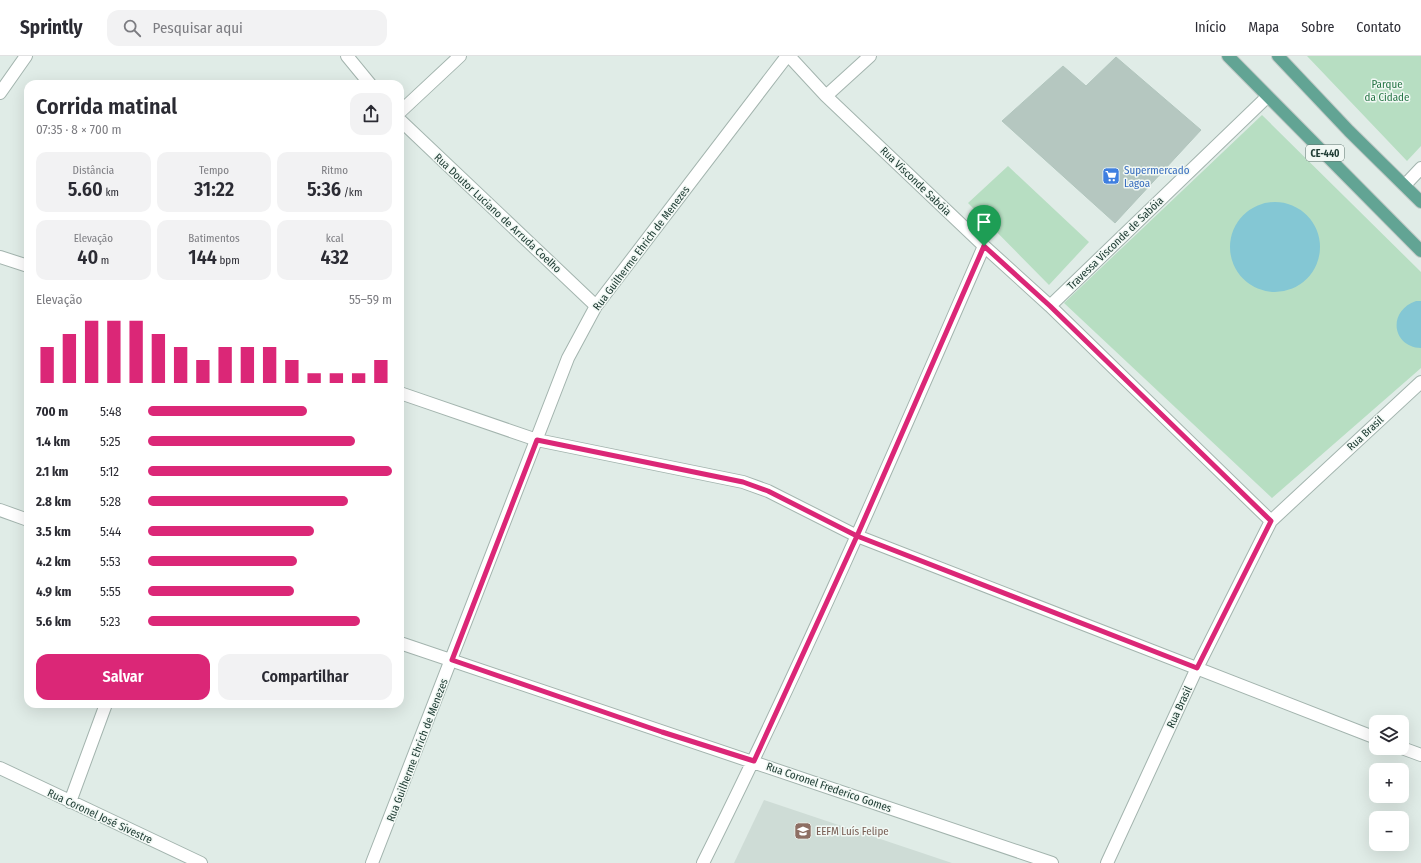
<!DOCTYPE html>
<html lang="pt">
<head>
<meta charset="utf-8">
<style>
	body { margin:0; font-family:"Fira Sans Condensed",sans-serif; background:#f2f2f3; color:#2b2b33; height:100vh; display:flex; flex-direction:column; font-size:15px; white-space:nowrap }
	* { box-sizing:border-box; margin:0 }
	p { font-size:13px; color:#7c7c81 }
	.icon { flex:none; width:22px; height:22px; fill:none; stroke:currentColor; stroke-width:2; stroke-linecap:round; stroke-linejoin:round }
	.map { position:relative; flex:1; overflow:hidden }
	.panel { position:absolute; left:24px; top:24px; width:380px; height:628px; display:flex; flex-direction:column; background:#fff; border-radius:12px; box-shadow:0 4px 16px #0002 }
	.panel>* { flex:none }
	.controls { position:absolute; left:1369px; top:659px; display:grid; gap:8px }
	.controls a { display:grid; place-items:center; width:40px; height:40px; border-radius:8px; background:#fff; box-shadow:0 4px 16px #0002; font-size:20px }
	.pin { position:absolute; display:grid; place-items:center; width:34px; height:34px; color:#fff; margin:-41px -17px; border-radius:50% 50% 50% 0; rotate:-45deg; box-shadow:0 0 4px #0007 }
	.pin .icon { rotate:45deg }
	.round { display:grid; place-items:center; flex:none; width:42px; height:42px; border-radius:12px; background:#f2f2f3 }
	.headline { display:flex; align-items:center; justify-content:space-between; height:68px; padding:0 12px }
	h1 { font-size:22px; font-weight:600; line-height:30px }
	.stats { display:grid; grid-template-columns:repeat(3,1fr); gap:6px; height:68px; padding:4px 12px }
	.stats div { display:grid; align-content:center; border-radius:10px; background:#f2f2f3; text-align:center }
	.stats b { font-size:20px; font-weight:600 }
	.stats small { font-size:11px; font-weight:400 }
	.stats p { font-size:11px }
	.chart { height:112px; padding:8px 12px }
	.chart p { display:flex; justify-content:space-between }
	.chart svg { width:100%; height:72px; margin-top:4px; stroke:#db2777; stroke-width:6 }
	.cta { display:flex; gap:8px; margin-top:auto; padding:8px 12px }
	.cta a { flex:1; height:46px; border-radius:12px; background:#db2777; color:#fff; font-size:16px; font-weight:600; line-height:46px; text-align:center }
	.cta a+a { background:#f2f2f3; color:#2b2b33 }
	ul { padding:0 12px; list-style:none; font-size:13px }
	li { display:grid; grid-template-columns:64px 48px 1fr; align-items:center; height:30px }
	li i { height:10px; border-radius:5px; background:#db2777 }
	header { display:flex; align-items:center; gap:24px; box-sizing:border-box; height:56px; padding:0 20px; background:#fff; border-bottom:1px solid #e1e1e2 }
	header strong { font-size:19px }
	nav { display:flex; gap:22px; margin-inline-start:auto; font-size:14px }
	.search { width:280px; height:36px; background:#f2f2f3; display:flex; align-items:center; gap:10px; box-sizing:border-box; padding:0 14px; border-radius:12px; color:#7c7c81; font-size:15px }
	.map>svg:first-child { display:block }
</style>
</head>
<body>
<header>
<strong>Sprintly</strong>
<div class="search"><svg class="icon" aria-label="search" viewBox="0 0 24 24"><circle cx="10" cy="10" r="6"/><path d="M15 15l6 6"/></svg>Pesquisar aqui</div>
<nav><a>Início</a><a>Mapa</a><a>Sobre</a><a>Contato</a></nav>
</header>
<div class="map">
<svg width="1421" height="807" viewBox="0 0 1421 807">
	<rect width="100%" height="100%" fill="#e0ece7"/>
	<path fill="#cedcd6" d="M 764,744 L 952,807 L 734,807 Z"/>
	<path fill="#b7dec2" d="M 1307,0 L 1421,0 L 1421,90 L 1407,105 Z
		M 1262,59 L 1421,216 L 1421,312 L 1272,442 L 1064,247 Z
		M 1008,110 L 1089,186 L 1049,229 L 968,147 Z"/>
	<path fill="#84c7d4" d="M1230 191a45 45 0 1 1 90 0a45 45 0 1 1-90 0Z
		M 1416,245 L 1421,245 L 1421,292 C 1392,291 1387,255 1416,245 Z"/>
	<path fill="#b5c7c0" stroke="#b2c6be" d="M 1116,1 L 1201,74 L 1115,167 L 1002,65 L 1063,10 L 1086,30 Z"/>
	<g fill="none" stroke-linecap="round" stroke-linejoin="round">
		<defs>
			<path id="minor" d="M 347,0 L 370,28
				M 789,0 L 826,40 L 984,190 L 1050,250 L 1271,465
				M 0,37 L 26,0
				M 826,40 L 870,0
				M 400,56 L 460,0
				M 400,64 L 596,250
				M 1405,129 L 1421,112
				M 0,201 L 28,210
				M 1050,250 L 1267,41
				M 400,337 L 537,384 L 743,426 L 768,435 L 857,480 L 1376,682
				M 0,454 L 28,464
				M 400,587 L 1052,807
				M 1402,692 L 1421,699
				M 0,712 L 201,807
				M 70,746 L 106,648
				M 372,807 L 568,302 L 596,250 L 787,0
				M 703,807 C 804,605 894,397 984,190
				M 1107,807 L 1197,612 L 1271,465 L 1421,326"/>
			<path id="primary" d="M 1228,0 L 1421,195
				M 1278,0 L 1349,75 L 1421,146"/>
		</defs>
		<use href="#minor" stroke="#a3b4ae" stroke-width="14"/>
		<use href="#primary" stroke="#c1c9c6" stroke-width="14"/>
		<use href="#minor" stroke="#fff" stroke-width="12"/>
		<use href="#primary" stroke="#62a494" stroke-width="12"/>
	</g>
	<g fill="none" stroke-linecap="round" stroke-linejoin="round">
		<defs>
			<path id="route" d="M 984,190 L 857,480 L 768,435 L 743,426 L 537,384 L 452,604 L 662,676 L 754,705 L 857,480 L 1197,612 L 1271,465 L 1050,250 L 984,190"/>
		</defs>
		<use href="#route" stroke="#fff" stroke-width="8"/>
		<use href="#route" stroke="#db2777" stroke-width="5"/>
	</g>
	<defs>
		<symbol id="supermarket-square" viewBox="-11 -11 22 22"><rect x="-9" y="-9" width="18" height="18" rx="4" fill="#3f7fe0" stroke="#f1f8f4"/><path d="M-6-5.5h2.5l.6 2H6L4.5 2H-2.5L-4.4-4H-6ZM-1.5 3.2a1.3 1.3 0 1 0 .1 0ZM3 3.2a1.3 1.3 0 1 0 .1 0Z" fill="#fff"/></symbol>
		<symbol id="school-square" viewBox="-11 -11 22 22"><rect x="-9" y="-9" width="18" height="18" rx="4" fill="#8d6e63" stroke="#f1f8f4"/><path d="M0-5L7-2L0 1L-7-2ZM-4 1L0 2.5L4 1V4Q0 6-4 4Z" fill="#fff"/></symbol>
	</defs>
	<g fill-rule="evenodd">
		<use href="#supermarket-square" x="1101" y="110" width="20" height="20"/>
		<use href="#school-square" x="793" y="765" width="20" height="20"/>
	</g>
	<g text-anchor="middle" stroke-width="3" stroke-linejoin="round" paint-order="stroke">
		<rect fill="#f1f8f4" stroke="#5f756e" stroke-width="1" x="1306" y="89" width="38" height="16" rx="3"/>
		<g font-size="10" font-weight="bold" fill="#203d35">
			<text x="1325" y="101">CE-440</text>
		</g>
		<g font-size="11" fill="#287647" stroke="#f1f8f4">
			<text x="1387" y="32">Parque<tspan x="1387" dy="13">da Cidade</tspan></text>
		</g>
		<g font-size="11" fill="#366cbe" stroke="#f1f8f4" text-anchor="start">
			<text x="1124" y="118">Supermercado<tspan x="1124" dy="13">Lagoa</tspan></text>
		</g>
		<g font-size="11" fill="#203d35" stroke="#f1f8f4">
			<text transform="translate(916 125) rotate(44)" y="4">Rua Visconde Sabóia</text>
			<text transform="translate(498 157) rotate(43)" y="4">Rua Doutor Luciano de Arruda Coelho</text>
			<text transform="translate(1115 187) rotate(-44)" y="4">Travessa Visconde de Sabóia</text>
			<text transform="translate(641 192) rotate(-53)" y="4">Rua Guilherme Ehrich de Menezes</text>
			<text transform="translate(1365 377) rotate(-43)" y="4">Rua Brasil</text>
			<text transform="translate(1179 651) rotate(-65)" y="4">Rua Brasil</text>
			<text transform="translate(417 694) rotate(-69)" y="4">Rua Guilherme Ehrich de Menezes</text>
			<text transform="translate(829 731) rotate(19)" y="4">Rua Coronel Frederico Gomes</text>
			<text transform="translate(100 760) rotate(25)" y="4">Rua Coronel José Sivestre</text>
		</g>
		<g font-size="11" fill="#785e54" stroke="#f1f8f4" text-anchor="start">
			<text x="816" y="779">EEFM Luís Felipe</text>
		</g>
	</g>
</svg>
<div class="controls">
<a><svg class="icon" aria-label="layers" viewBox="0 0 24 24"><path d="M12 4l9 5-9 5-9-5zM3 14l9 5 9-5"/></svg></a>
<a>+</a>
<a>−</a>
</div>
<div class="pin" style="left:984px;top:190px;background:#1e9e55"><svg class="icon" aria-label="arrive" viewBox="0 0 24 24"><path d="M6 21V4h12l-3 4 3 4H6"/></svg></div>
<section class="panel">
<div class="headline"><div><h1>Corrida matinal</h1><p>07:35 · 8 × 700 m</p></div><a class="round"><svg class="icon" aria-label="share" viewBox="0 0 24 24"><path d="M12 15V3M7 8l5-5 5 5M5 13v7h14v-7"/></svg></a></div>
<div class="stats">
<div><p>Distância</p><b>5.60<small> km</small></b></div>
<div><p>Tempo</p><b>31:22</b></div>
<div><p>Ritmo</p><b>5:36<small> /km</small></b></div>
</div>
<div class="stats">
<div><p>Elevação</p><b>40<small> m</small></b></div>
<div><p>Batimentos</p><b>144<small> bpm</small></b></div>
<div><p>kcal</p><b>432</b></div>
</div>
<div class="chart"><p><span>Elevação</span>55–59 m</p>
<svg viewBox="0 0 160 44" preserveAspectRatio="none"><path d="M5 44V22M15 44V14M25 44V6M35 44V6M45 44V6M55 44V14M65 44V22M75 44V30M85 44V22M95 44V22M105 44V22M115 44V30M125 44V38M135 44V38M145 44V38M155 44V30"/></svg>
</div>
<ul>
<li><b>700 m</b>5:48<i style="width:65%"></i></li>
<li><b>1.4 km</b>5:25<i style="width:85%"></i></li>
<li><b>2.1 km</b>5:12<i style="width:100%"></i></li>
<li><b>2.8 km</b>5:28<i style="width:82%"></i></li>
<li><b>3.5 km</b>5:44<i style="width:68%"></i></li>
<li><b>4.2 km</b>5:53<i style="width:61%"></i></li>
<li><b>4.9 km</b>5:55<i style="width:60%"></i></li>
<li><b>5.6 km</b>5:23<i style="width:87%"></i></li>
</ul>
<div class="cta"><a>Salvar</a><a>Compartilhar</a></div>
</section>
</div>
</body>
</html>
